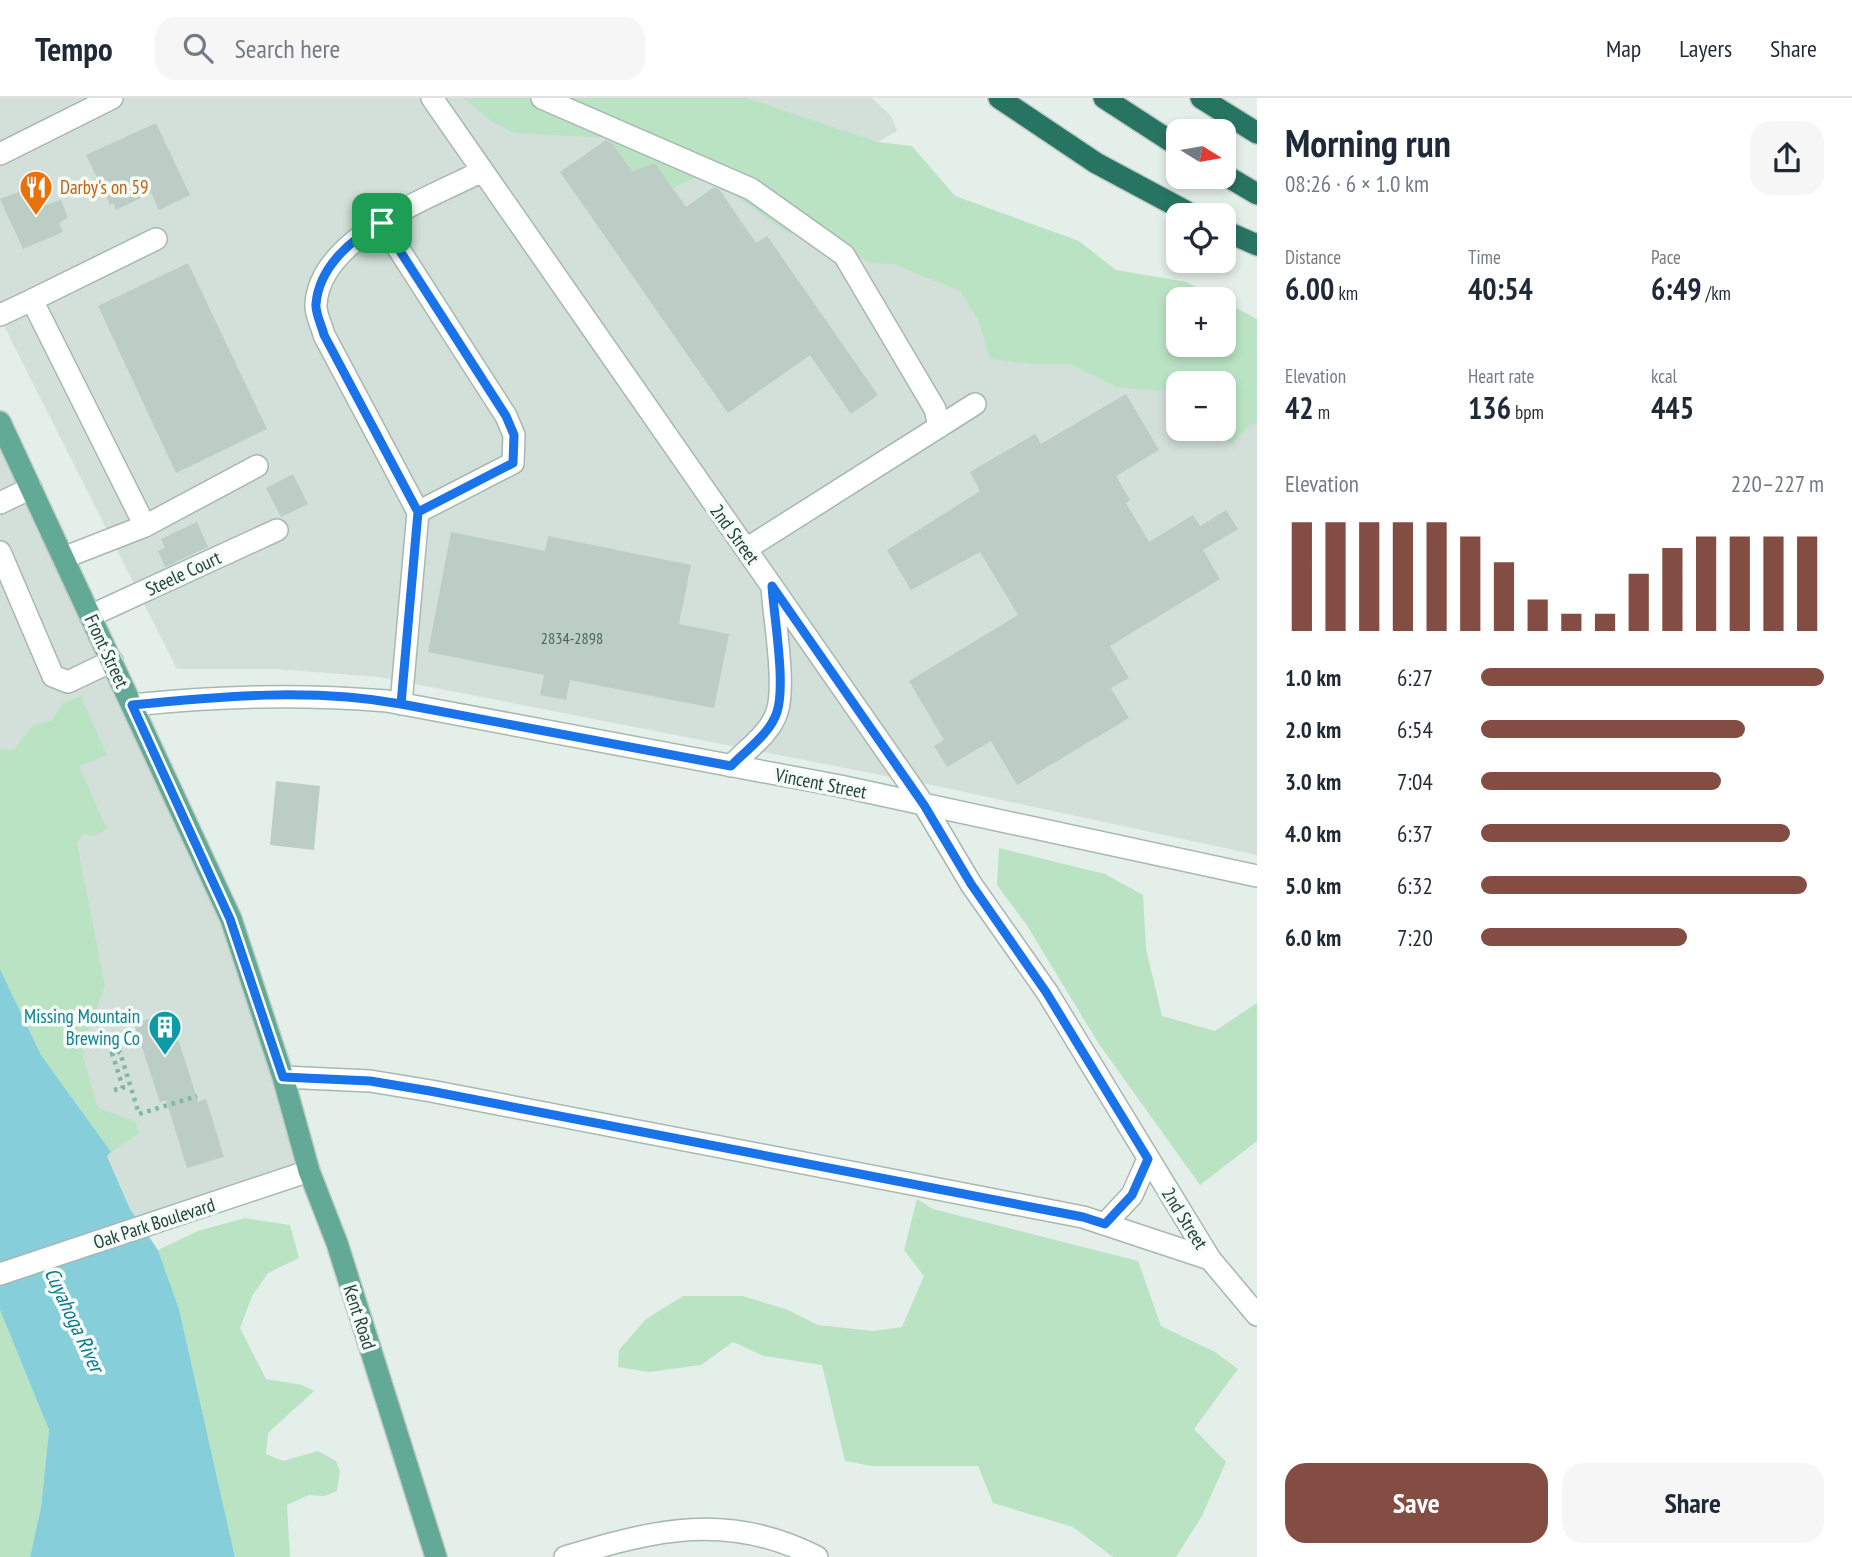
<!DOCTYPE html>
<html lang="en">
<head>
<meta charset="utf-8">
<style>
	body { margin:0; font-family:"PT Sans Narrow",sans-serif; background:#f6f6f7; color:#1f2937; height:100vh; display:flex; flex-direction:column; font-size:26px; white-space:nowrap }
	* { box-sizing:border-box; margin:0 }
	p { font-size:23px; color:#747a83 }
	.icon { flex:none; width:38px; height:38px; fill:none; stroke:currentColor; stroke-width:2; stroke-linecap:round; stroke-linejoin:round }
	.map { position:relative; flex:1; overflow:hidden }
	.details { display:flex; flex-direction:column; background:#fff; width:595px }
	.details>* { flex:none }
	.needle { width:46px; rotate:101deg }
	.buttons { position:absolute; left:1166px; top:21px; display:grid; gap:14px }
	.buttons a { display:grid; place-items:center; width:70px; height:70px; border-radius:14px; background:#fff; box-shadow:0 4px 10px #0003; font-size:35px }
	.pin { position:absolute; display:grid; place-items:center; width:60px; height:60px; color:#fff; margin:-30px; border-radius:14px; box-shadow:0 4px 10px #0006 }
	.round { display:grid; place-items:center; flex:none; width:74px; height:74px; border-radius:21px; background:#f6f6f7 }
	.overview { display:flex; align-items:center; justify-content:space-between; height:119px; padding:0 28px }
	h1 { font-size:38px; font-weight:700; line-height:52px }
	.figures { display:grid; grid-template-columns:repeat(3,1fr); gap:10px; height:119px; padding:7px 28px }
	.figures div { display:grid; align-content:center }
	.figures b { font-size:30px; font-weight:700 }
	.figures small { font-size:19px; font-weight:400 }
	.figures p { font-size:19px }
	.chart { height:196px; padding:14px 28px }
	.chart p { display:flex; justify-content:space-between }
	.chart svg { width:100%; height:126px; margin-top:7px; stroke:#844d43; stroke-width:6 }
	.action { display:flex; gap:14px; margin-top:auto; padding:14px 28px }
	.action a { flex:1; height:80px; border-radius:21px; background:#844d43; color:#fff; font-size:28px; font-weight:700; line-height:80px; text-align:center }
	.action a+a { background:#f6f6f7; color:#1f2937 }
	ul { padding:0 28px; list-style:none; font-size:23px }
	li { display:grid; grid-template-columns:112px 84px 1fr; align-items:center; height:52px }
	li i { height:18px; border-radius:9px; background:#844d43 }
	header { display:flex; align-items:center; gap:42px; box-sizing:border-box; height:98px; padding:0 35px; background:#fff; border-bottom:2px solid #e0e1e3 }
	header strong { font-size:33px }
	nav { display:flex; gap:38px; margin-inline-start:auto; font-size:24px }
	.search { width:490px; height:63px; background:#f6f6f7; display:flex; align-items:center; gap:18px; box-sizing:border-box; padding:0 24px; border-radius:21px; color:#747a83; font-size:26px }
	main { display:flex; flex:1; min-height:0 }
	.map>svg:first-child { display:block }
</style>
</head>
<body>
<header>
<strong>Tempo</strong>
<div class="search"><svg class="icon" aria-label="search" viewBox="0 0 24 24"><circle cx="10" cy="10" r="6"/><path d="M15 15l6 6"/></svg>Search here</div>
<nav><a>Map</a><a>Layers</a><a>Share</a></nav>
</header>
<main>
<div class="map">
<svg width="1257" height="1459" viewBox="0 0 1257 1459">
	<rect width="100%" height="100%" fill="#e4efea"/>
	<path fill="#d2e0d9" fill-rule="evenodd" d="M 0,0 L 674,0 L 1257,285 L 1257,757 L 932,687 L 379,579 L 276,571 L 177,571 L 0,220 ZM 1178,285 L 1223,285 L 1223,331 L 1178,331 Z
		M 745,0 L 872,0 L 891,18 L 897,33 L 878,44 Z
		M 0,324 L 191,730 L 309,1073 L 142,1130 L 130,1111 L 107,1057 L 111,1054 L 41,957 L 0,871 Z"/>
	<path fill="#bae3c4" d="M 463,0 L 747,0 L 878,44 L 912,48 L 955,98 L 1079,143 L 1116,172 L 1186,184 L 1220,201 L 1178,201 L 1178,247 L 1223,247 L 1223,203 L 1257,221 L 1257,326 L 1249,327 L 1232,346 L 1210,332 L 1223,331 L 1223,285 L 1178,285 L 1160,293 L 1117,289 L 1070,266 L 1030,266 L 990,261 L 978,221 L 960,193 L 893,166 L 872,165 L 825,144 L 786,134 L 736,98 L 696,79 L 673,90 L 655,65 L 632,73 L 609,40 L 514,35 L 491,23 Z
		M 81,598 L 107,657 L 79,668 L 107,731 L 93,738 L 83,736 L 77,745 L 105,888 L 90,928 L 83,959 L 98,1010 L 135,1023 L 139,1035 L 111,1054 L 41,957 L 0,871 L 0,651 L 14,652 L 32,628 L 52,622 L 63,605 Z
		M 999,750 L 1105,776 L 1143,797 L 1146,851 L 1162,918 L 1215,933 L 1257,905 L 1257,1043 L 1200,1087 L 1099,946 L 1026,826 L 997,787 Z
		M 917,1101 L 933,1111 L 1138,1163 L 1161,1228 L 1215,1254 L 1238,1271 L 1194,1331 L 1226,1364 L 1202,1418 L 1176,1459 L 1113,1459 L 1073,1429 L 993,1405 L 978,1368 L 872,1368 L 845,1363 L 822,1267 L 764,1258 L 733,1244 L 701,1267 L 649,1274 L 618,1269 L 619,1252 L 646,1221 L 683,1198 L 743,1198 L 788,1212 L 818,1227 L 873,1233 L 902,1229 L 924,1178 L 904,1152 Z
		M 245,1120 L 290,1127 L 299,1160 L 268,1175 L 252,1198 L 240,1230 L 266,1281 L 302,1287 L 314,1293 L 268,1335 L 266,1356 L 283,1363 L 318,1353 L 336,1363 L 340,1373 L 337,1393 L 325,1398 L 309,1397 L 287,1407 L 290,1459 L 235,1459 L 179,1211 L 158,1152 L 198,1133 Z
		M 0,1212 L 49,1332 L 41,1409 L 30,1459 L 0,1459 Z"/>
	<path fill="#86cfda" d="M 0,871 L 41,957 L 111,1054 L 107,1058 L 130,1111 L 158,1152 L 179,1211 L 235,1459 L 30,1459 L 41,1409 L 49,1332 L 0,1212 Z"/>
	<path fill="#bccdc6" d="M 156,25 L 190,97 L 159,112 L 151,95 L 116,112 L 113,105 L 110,107 L 86,57 Z
		M 606,42 L 612,45 L 632,73 L 655,65 L 686,109 L 714,89 L 719,91 L 756,145 L 767,138 L 878,297 L 851,316 L 810,257 L 728,315 L 560,74 Z
		M 34,88 L 43,108 L 61,102 L 68,120 L 59,125 L 63,134 L 23,151 L 0,101 Z
		M 188,165 L 267,331 L 176,375 L 98,208 Z
		M 1126,296 L 1159,352 L 1116,378 L 1130,402 L 1126,405 L 1149,444 L 1193,417 L 1200,428 L 1226,412 L 1238,431 L 1203,452 L 1220,481 L 1110,548 L 1129,580 L 1111,590 L 1129,620 L 1017,687 L 991,643 L 947,669 L 934,648 L 944,642 L 909,583 L 1018,517 L 980,454 L 911,492 L 887,452 L 980,393 L 970,374 L 1035,336 L 1041,346 Z
		M 293,376 L 308,406 L 281,419 L 266,390 Z
		M 197,424 L 208,449 L 165,469 L 158,453 L 165,450 L 161,441 Z
		M 451,434 L 545,453 L 548,438 L 691,467 L 679,526 L 729,536 L 714,610 L 570,582 L 566,602 L 540,597 L 544,577 L 428,554 Z
		M 276,683 L 320,688 L 314,752 L 270,747 Z
		M 170,915 L 198,1004 L 206,1001 L 224,1059 L 187,1070 L 166,1002 L 160,1004 L 134,925 Z"/>
	<g fill="none" stroke-linecap="round" stroke-linejoin="round">
		<defs>
			<path id="minor" d="M 432,0 L 924,707 L 971,786 L 1047,894 L 1210,1161
				M 542,0 L 751,91 L 844,157 L 935,311 L 939,329
				M 0,56 L 112,0
				M 382,125 L 506,318 L 514,337 L 513,365 L 418,414
				M 32,202 L 156,141
				M 0,217 L 32,202 L 145,428 L 63,460
				M 0,405 L 31,390
				M 145,428 L 257,368
				M 746,451 L 975,306
				M 0,454 L 53,578 L 68,584 L 112,563
				M 90,518 L 277,432
				M 401,606 L 418,414 L 324,237 C 322,228 315,216 316,206 C 320,139 430,100 482,73
				M 132,607 C 222,598 297,596 387,603 L 840,688 L 1257,778
				M 731,668 C 746,652 770,636 777,614 C 786,587 774,520 772,489
				M 283,979 L 370,983 L 431,993 L 1083,1119 L 1210,1161 L 1257,1217
				M 1105,1126 L 1132,1097 L 1148,1061
				M 0,1176 L 309,1073
				M 565,1459 C 655,1432 727,1413 817,1459"/>
			<path id="major" d="M 0,324 L 231,821 L 283,979 L 309,1073 L 337,1145 L 436,1459"/>
			<path id="highway" d="M 999,0 L 1096,65 L 1193,117
				M 1104,0 L 1178,48
				M 1201,0 L 1257,35
				M 1223,76 L 1257,96
				M 1223,132 L 1257,147"/>
		</defs>
		<use href="#minor" stroke="#a6b8b1" stroke-width="24"/>
		<use href="#major" stroke="#c1cbc8" stroke-width="24"/>
		<use href="#highway" stroke="#c1cbc8" stroke-width="24"/>
		<path stroke="#80b7a4" stroke-width="4.5" stroke-dasharray="3.5 5" stroke-linecap="butt" d="M 114,992 L 123,990 L 112,955 L 120,954 L 139,1016 L 197,998"/>
		<use href="#minor" stroke="#fff" stroke-width="21"/>
		<use href="#major" stroke="#63aa96" stroke-width="21"/>
		<use href="#highway" stroke="#287463" stroke-width="21"/>
	</g>
	<g fill="none" stroke-linecap="round" stroke-linejoin="round">
		<defs>
			<path id="route" d="M 382,125 C 351,141 319,169 316,206 C 315,215 322,228 324,237 L 418,414 L 401,606 C 312,590 221,598 132,607 L 230,821 L 283,979 L 370,983 L 430,993 L 1083,1119 L 1105,1126 L 1132,1097 L 1148,1061 L 1046,894 L 971,786 L 924,707 L 772,488 C 774,520 786,586 777,614 C 770,636 746,652 731,668 L 401,606 L 418,414 L 513,365 L 514,337 L 506,318 L 382,125"/>
		</defs>
		<use href="#route" stroke="#fff" stroke-width="14"/>
		<use href="#route" stroke="#1a73e8" stroke-width="9"/>
	</g>
	<defs>
		<symbol id="restaurant-pin" viewBox="-11 -11 22 30"><path d="M0 17L-7.5 6A9.5 9.5 0 1 1 7.5 6Z" fill="#e8710a" stroke="#f5fbf8"/><path d="M-5-6h1v4h1v-4h1v4h1v-4h1v5L-1.5 .5V6h-2V.5L-5-1ZM5-6V6H3V1.5H1.5Q1.5-4 5-6Z" fill="#fff"/></symbol>
		<symbol id="building-pin" viewBox="-11 -11 22 30"><path d="M0 17L-7.5 6A9.5 9.5 0 1 1 7.5 6Z" fill="#0f9aa8" stroke="#f5fbf8"/><path d="M-4-6H4V6H1V3H-1V6H-4ZM-2.5-4.3h1.7v1.8h-1.7ZM.8-4.3h1.7v1.8H.8ZM-2.5-1h1.7V.8h-1.7ZM.8-1h1.7V.8H.8Z" fill="#fff"/></symbol>
	</defs>
	<g fill-rule="evenodd">
		<use href="#restaurant-pin" x="17" y="70" width="38" height="52"/>
		<use href="#building-pin" x="146" y="910" width="38" height="52"/>
	</g>
	<g text-anchor="middle" stroke-width="7" stroke-linejoin="round" paint-order="stroke">
		<g font-size="16" fill="#48665c">
			<text x="572" y="546">2834-2898</text>
		</g>
		<g font-size="19" fill="#c56008" stroke="#f5fbf8" text-anchor="start">
			<text x="60" y="96">Darby's on 59</text>
		</g>
		<g font-size="19" fill="#214439" stroke="#f5fbf8">
			<text transform="translate(735 436) rotate(54)" y="7">2nd Street</text>
			<text transform="translate(183 475) rotate(-25)" y="7">Steele Court</text>
			<text transform="translate(107 553) rotate(65)" y="7">Front Street</text>
			<text transform="translate(821 685) rotate(11)" y="7">Vincent Street</text>
			<text transform="translate(1185 1120) rotate(58)" y="7">2nd Street</text>
			<text transform="translate(154 1125) rotate(-18)" y="7">Oak Park Boulevard</text>
			<text transform="translate(360 1219) rotate(72)" y="7">Kent Road</text>
		</g>
		<g font-size="19" fill="#0d838f" stroke="#f5fbf8" text-anchor="end">
			<text x="140" y="925">Missing Mountain<tspan x="140" dy="22">Brewing Co</tspan></text>
		</g>
		<g font-size="21" font-style="italic" fill="#127788" stroke="#f5fbf8">
			<text transform="translate(74 1222) rotate(65)" y="7">Cuyahoga River</text>
		</g>
	</g>
</svg>
<div class="buttons">
<a><svg class="needle" viewBox="-14 -14 28 28"><path d="M0-13l5 13h-10z" fill="#e53935"/><path d="M0 13l5-13h-10z" fill="#747a83"/></svg></a>
<a><svg class="icon" aria-label="locate" viewBox="0 0 24 24"><circle cx="12" cy="12" r="6"/><path d="M12 2v4M12 18v4M2 12h4M18 12h4"/></svg></a>
<a>+</a>
<a>−</a>
</div>
<div class="pin" style="left:382px;top:125px;background:#1e9e55"><svg class="icon" aria-label="arrive" viewBox="0 0 24 24"><path d="M6 21V4h12l-3 4 3 4H6"/></svg></div>
</div>
<section class="details">
<div class="overview"><div><h1>Morning run</h1><p>08:26 · 6 × 1.0 km</p></div><a class="round"><svg class="icon" aria-label="share" viewBox="0 0 24 24"><path d="M12 15V3M7 8l5-5 5 5M5 13v7h14v-7"/></svg></a></div>
<div class="figures">
<div><p>Distance</p><b>6.00<small> km</small></b></div>
<div><p>Time</p><b>40:54</b></div>
<div><p>Pace</p><b>6:49<small> /km</small></b></div>
</div>
<div class="figures">
<div><p>Elevation</p><b>42<small> m</small></b></div>
<div><p>Heart rate</p><b>136<small> bpm</small></b></div>
<div><p>kcal</p><b>445</b></div>
</div>
<div class="chart"><p><span>Elevation</span>220–227 m</p>
<svg viewBox="0 0 160 44" preserveAspectRatio="none"><path d="M5 44V6M15 44V6M25 44V6M35 44V6M45 44V6M55 44V11M65 44V20M75 44V33M85 44V38M95 44V38M105 44V24M115 44V15M125 44V11M135 44V11M145 44V11M155 44V11"/></svg>
</div>
<ul>
<li><b>1.0 km</b>6:27<i style="width:100%"></i></li>
<li><b>2.0 km</b>6:54<i style="width:77%"></i></li>
<li><b>3.0 km</b>7:04<i style="width:70%"></i></li>
<li><b>4.0 km</b>6:37<i style="width:90%"></i></li>
<li><b>5.0 km</b>6:32<i style="width:95%"></i></li>
<li><b>6.0 km</b>7:20<i style="width:60%"></i></li>
</ul>
<div class="action"><a>Save</a><a>Share</a></div>
</section>
</main>
</body>
</html>
